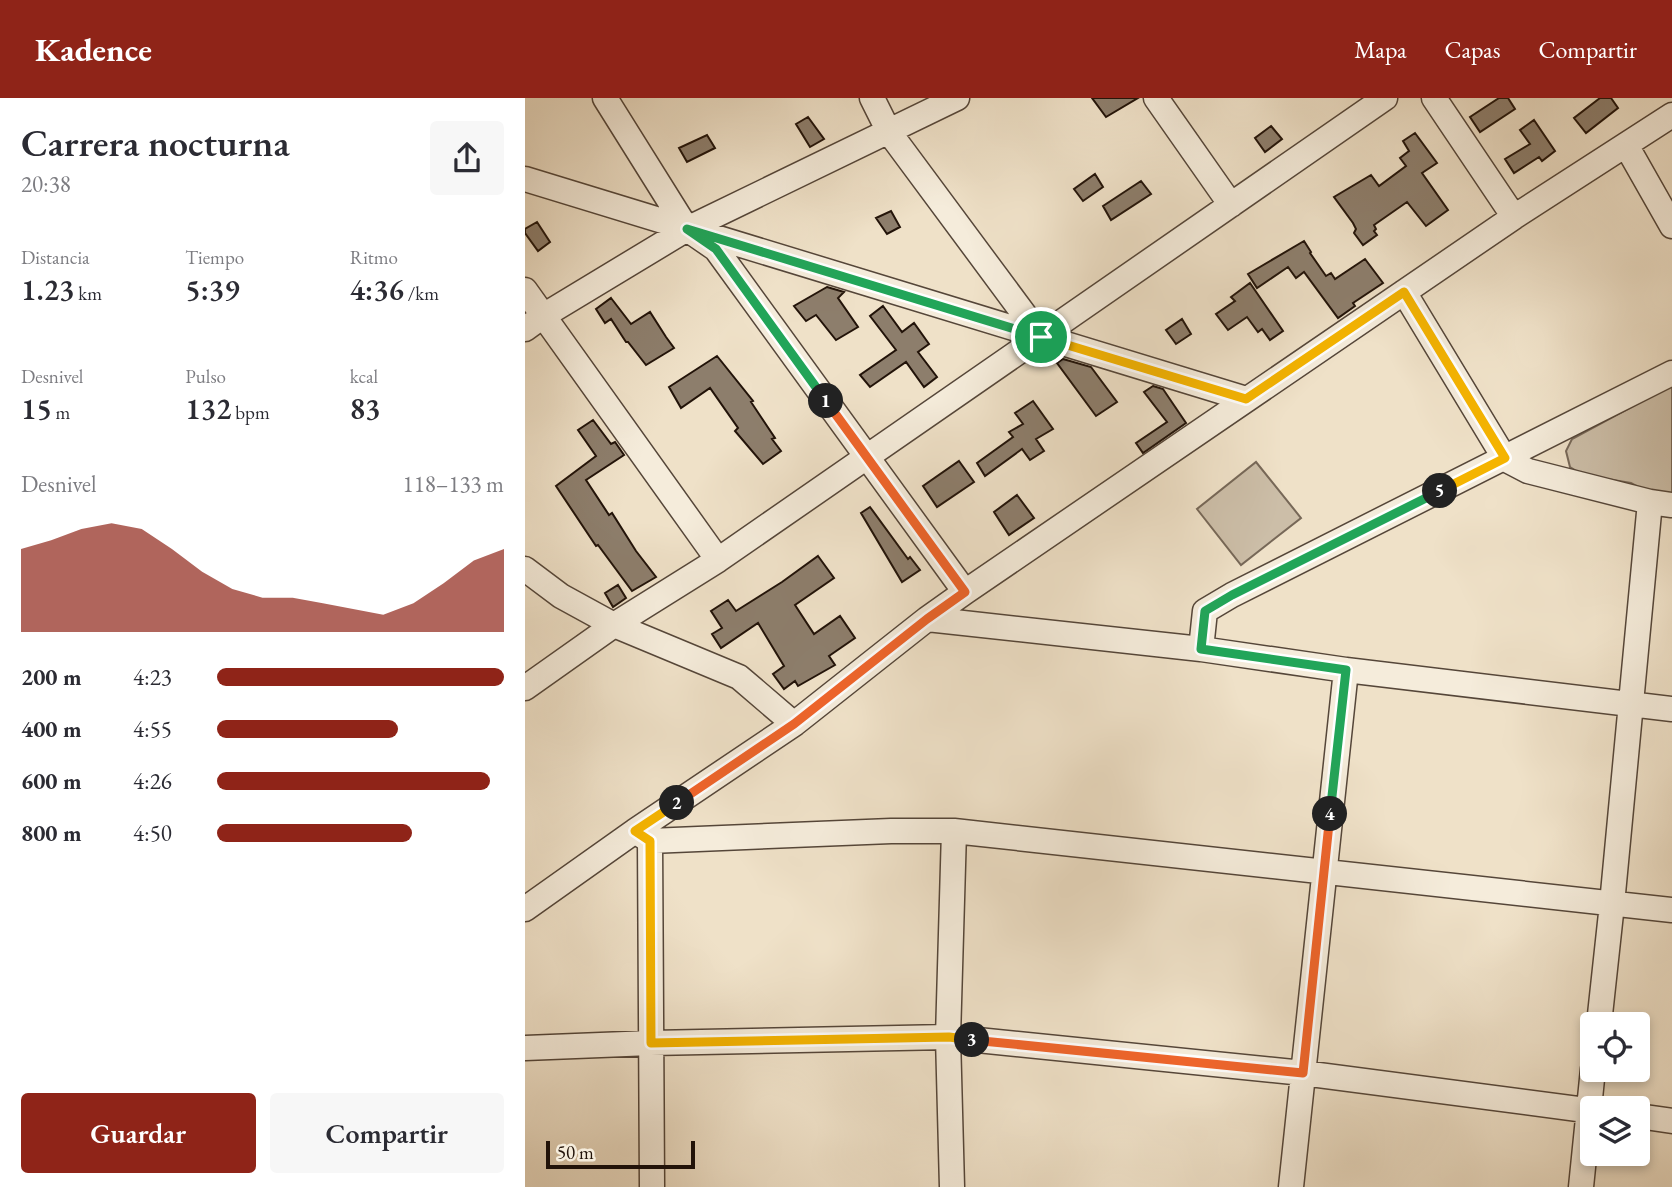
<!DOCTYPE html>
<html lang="es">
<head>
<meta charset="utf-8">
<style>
	body { margin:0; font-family:"EB Garamond",serif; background:#f7f7f7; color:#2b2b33; height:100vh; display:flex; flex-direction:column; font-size:26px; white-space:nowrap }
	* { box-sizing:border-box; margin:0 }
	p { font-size:23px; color:#7c7c81 }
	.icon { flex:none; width:38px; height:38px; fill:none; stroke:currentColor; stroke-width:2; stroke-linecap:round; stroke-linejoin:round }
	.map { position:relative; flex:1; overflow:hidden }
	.details { display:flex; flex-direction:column; background:#fff; width:525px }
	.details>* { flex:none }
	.buttons { position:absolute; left:1055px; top:914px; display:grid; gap:14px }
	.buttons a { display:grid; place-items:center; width:70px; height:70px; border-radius:7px; background:#fff; box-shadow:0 4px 10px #0003; font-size:35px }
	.scale { position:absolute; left:21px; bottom:18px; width:149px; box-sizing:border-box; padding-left:7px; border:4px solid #221309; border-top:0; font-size:19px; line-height:24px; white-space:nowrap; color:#221309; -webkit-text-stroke:5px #f5ecdb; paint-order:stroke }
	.pin { position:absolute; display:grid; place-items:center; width:60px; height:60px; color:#fff; margin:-30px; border:4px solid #fff; border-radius:50%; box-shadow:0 2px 7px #0007 }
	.km { position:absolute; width:35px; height:35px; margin:-18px; border-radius:50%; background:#222; color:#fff; font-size:19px; line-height:35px; text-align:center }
	.round { display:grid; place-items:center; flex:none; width:74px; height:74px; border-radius:7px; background:#f7f7f7 }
	.head { display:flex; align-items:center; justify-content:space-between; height:119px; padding:0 21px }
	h1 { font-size:38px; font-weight:600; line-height:52px }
	.metrics { display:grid; grid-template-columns:repeat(3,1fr); gap:10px; height:119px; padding:7px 21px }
	.metrics div { display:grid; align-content:center }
	.metrics b { font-size:30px; font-weight:600 }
	.metrics small { font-size:19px; font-weight:400 }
	.metrics p { font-size:19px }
	.chart { height:196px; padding:14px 21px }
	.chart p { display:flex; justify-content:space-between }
	.chart svg { width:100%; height:126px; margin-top:7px; fill:#8f2418; opacity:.7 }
	.action { display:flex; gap:14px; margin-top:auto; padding:14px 21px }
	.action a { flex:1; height:80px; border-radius:7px; background:#8f2418; color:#fff; font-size:28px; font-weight:600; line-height:80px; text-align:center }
	.action a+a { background:#f7f7f7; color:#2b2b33 }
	ul { padding:0 21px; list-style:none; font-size:23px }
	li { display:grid; grid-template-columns:112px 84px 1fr; align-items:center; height:52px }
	li i { height:18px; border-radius:9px; background:#8f2418 }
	header { display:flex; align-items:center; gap:42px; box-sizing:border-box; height:98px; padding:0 35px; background:#8f2418; color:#fff }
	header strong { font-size:33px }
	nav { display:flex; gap:38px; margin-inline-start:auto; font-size:24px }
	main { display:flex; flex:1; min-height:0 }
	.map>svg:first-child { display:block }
</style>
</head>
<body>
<header>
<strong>Kadence</strong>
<nav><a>Mapa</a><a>Capas</a><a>Compartir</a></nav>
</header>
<main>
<section class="details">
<div class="head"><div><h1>Carrera nocturna</h1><p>20:38</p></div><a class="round"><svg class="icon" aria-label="share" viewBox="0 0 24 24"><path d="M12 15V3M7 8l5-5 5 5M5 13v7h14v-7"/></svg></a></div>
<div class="metrics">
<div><p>Distancia</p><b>1.23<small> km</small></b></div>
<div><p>Tiempo</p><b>5:39</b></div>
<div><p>Ritmo</p><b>4:36<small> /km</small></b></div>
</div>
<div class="metrics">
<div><p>Desnivel</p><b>15<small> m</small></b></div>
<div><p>Pulso</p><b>132<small> bpm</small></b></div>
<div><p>kcal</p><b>83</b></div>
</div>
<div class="chart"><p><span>Desnivel</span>118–133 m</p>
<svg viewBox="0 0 160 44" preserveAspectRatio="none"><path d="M0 44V15L10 12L20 8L30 6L40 8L50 15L60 23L70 29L80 32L90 32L100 34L110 36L120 38L130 34L140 27L150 19L160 15V44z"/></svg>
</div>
<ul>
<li><b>200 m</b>4:23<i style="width:100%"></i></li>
<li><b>400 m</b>4:55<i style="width:63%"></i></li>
<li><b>600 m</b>4:26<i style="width:95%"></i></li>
<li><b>800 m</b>4:50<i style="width:68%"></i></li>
</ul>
<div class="action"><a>Guardar</a><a>Compartir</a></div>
</section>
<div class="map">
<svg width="1147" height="1089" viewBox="0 0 1147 1089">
	<rect width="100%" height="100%" fill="#efe1c8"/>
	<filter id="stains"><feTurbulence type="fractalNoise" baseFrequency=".00286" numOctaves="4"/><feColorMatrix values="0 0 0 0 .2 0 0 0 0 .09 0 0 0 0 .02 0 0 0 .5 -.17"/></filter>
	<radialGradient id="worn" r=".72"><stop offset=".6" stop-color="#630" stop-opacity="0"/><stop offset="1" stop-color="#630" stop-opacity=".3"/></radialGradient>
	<path fill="#ccbea8" stroke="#776858" stroke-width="2" d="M 1147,287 L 1147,398 L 1126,396 L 1106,385 L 1058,377 L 1045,369 L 1041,353 L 1047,341 Z
		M 731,364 L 776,420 L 716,467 L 672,411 Z"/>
	<path fill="#8d7e6c" stroke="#221309" stroke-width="2" d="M 567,0 L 613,0 L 581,19 Z
		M 974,0 L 983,0 L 990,11 L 955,34 L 945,19 Z
		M 1075,0 L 1086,0 L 1093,10 L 1061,35 L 1049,20 Z
		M 283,19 L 299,41 L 285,49 L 271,26 Z
		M 1009,22 L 1030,53 L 1017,63 L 1014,59 L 989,75 L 980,61 L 1005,46 L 995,32 Z
		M 746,28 L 757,41 L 740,54 L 730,40 Z
		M 890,35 L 912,65 L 897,75 L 923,112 L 901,128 L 882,104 L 849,127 L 851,131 L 849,133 L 852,137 L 838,147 L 829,135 L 831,131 L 828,125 L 809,99 L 846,77 L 854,88 L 881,68 L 875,60 L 884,53 L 878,43 Z
		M 182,37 L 190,50 L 162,64 L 154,50 Z
		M 570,76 L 578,89 L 558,103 L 549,91 Z
		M 616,83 L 626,96 L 586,122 L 578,108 Z
		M 366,113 L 375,129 L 362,136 L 351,120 Z
		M 12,124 L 25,144 L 13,153 L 0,135 L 0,131 Z
		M 779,143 L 786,154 L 785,155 L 801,178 L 806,175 L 810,181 L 840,161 L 858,185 L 828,205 L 830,208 L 813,220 L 779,174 L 771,180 L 763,169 L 732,190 L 723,176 Z
		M 725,185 L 758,233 L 745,242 L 737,231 L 733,234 L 722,219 L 703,232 L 691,216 L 710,203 L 706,199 Z
		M 302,189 L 319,194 L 313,200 L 333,229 L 311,242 L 291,217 L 281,223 L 269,208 Z
		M 86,200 L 106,226 L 125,214 L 141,239 L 149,250 L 121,267 L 103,244 L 101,244 L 86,221 L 80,225 L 71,211 Z
		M 358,208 L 377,234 L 389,225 L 404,246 L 393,254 L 412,279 L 399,289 L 381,264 L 345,289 L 335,277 L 371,252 L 345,218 Z
		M 657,221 L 666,236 L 651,246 L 641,232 Z
		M 192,258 L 228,303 L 226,304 L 250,340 L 247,341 L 256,353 L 238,366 L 210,333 L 213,330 L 185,290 L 156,310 L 144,289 Z
		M 538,261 L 566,269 L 592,304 L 571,318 L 532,265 Z
		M 628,288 L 638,291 L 661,325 L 618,355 L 611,345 L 642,324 L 619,294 Z
		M 508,303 L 528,331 L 511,341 L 519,353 L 505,362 L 497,351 L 460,378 L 452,365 L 488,339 L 484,334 L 498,326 L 490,315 Z
		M 68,322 L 86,346 L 90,344 L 99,357 L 61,382 L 84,417 L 87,415 L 111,453 L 131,479 L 107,493 L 73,447 L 71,448 L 31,388 L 71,358 L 53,332 Z
		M 434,363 L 449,384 L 412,409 L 398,388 Z
		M 492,397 L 509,420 L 484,437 L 469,414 Z
		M 345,409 L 383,461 L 385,459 L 395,472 L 377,484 L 336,415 Z
		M 293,458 L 309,480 L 270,507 L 289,536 L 315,518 L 330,540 L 304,558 L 310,567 L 273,588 L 270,583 L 259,591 L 248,576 L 259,568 L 233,525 L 196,550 L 187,536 L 197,530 L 186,513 L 203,502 L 211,513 L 257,484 Z
		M 93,487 L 101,500 L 88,509 L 80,495 Z"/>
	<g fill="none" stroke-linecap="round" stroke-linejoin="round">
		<defs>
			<path id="minor" d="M 80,0 L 162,131 L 191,151 L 440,494
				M 347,0 L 364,34 L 516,239
				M 631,0 L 706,107
				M 909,0 L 989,119
				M 1101,47 L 1147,128
				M 0,81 L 721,301
				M 0,192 L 193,462
				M 879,194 L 980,361 L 1003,373 L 1125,404 L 1147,407
				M 0,231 L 18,218 L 162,131 L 432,0
				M 0,471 L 36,498 L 89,527 L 214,579 L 269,626
				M 402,521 L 676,551 L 821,572 L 766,1089
				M 676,551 L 680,513 L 707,497 L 1147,275
				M 821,572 L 1147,611
				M 0,590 L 89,527 L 193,462 L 860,0
				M 110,733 L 125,743 L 366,733 L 429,733 L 1147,812
				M 125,743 L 127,1089
				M 0,811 L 110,733 L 269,626 L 402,521 L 440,494 L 989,119 L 1147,17
				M 1074,926 L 1087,806 L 1125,404
				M 0,950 L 126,945 L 423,939 L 778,975 L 1068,1013
				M 1113,1018 L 1147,1023
				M 427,1089 L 423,939 L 429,733
				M 1056,1089 L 1068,971"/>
		</defs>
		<use href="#minor" stroke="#554639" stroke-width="27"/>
		<use href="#minor" stroke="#f5ecdb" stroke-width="24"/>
	</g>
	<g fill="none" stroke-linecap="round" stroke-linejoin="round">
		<defs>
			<path id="split-1" d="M 301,303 L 191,151 L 162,131 L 516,239"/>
			<path id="split-2" d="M 152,705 L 269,626 L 402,521 L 440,494 L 301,303"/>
			<path id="split-3" d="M 152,705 L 110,733 L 125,743 L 126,945 L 424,939 L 447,942"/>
			<path id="split-4" d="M 447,942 L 778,975 L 805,716"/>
			<path id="split-5" d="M 805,716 L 821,572 L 676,551 L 680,513 L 707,497 L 915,393"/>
			<path id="split-6" d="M 516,239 L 721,301 L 879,194 L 980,360 L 915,393"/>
		</defs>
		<use href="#split-1" stroke="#fff" stroke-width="14"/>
		<use href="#split-2" stroke="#fff" stroke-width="14"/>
		<use href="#split-3" stroke="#fff" stroke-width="14"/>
		<use href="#split-4" stroke="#fff" stroke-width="14"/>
		<use href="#split-5" stroke="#fff" stroke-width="14"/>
		<use href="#split-6" stroke="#fff" stroke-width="14"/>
		<use href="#split-1" stroke="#22a559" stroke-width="9"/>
		<use href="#split-2" stroke="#f0652b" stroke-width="9"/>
		<use href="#split-3" stroke="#f5b400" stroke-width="9"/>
		<use href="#split-4" stroke="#f0652b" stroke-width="9"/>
		<use href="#split-5" stroke="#22a559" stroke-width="9"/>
		<use href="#split-6" stroke="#f5b400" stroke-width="9"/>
	</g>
	<rect width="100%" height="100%" filter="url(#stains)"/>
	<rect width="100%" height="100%" fill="url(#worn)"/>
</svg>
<div class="buttons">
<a><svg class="icon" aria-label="locate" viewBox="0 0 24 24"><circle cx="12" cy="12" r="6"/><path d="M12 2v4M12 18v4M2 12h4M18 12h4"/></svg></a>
<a><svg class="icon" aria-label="layers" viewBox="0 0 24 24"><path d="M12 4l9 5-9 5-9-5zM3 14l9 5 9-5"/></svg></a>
</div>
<div class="scale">50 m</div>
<div class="pin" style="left:516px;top:239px;background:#1e9e55"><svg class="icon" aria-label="arrive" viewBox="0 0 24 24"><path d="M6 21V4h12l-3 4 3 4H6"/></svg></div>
<b class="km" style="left:301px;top:303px">1</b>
<b class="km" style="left:152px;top:705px">2</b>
<b class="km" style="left:447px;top:942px">3</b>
<b class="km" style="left:805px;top:716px">4</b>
<b class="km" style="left:915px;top:393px">5</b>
</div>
</main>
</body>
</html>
